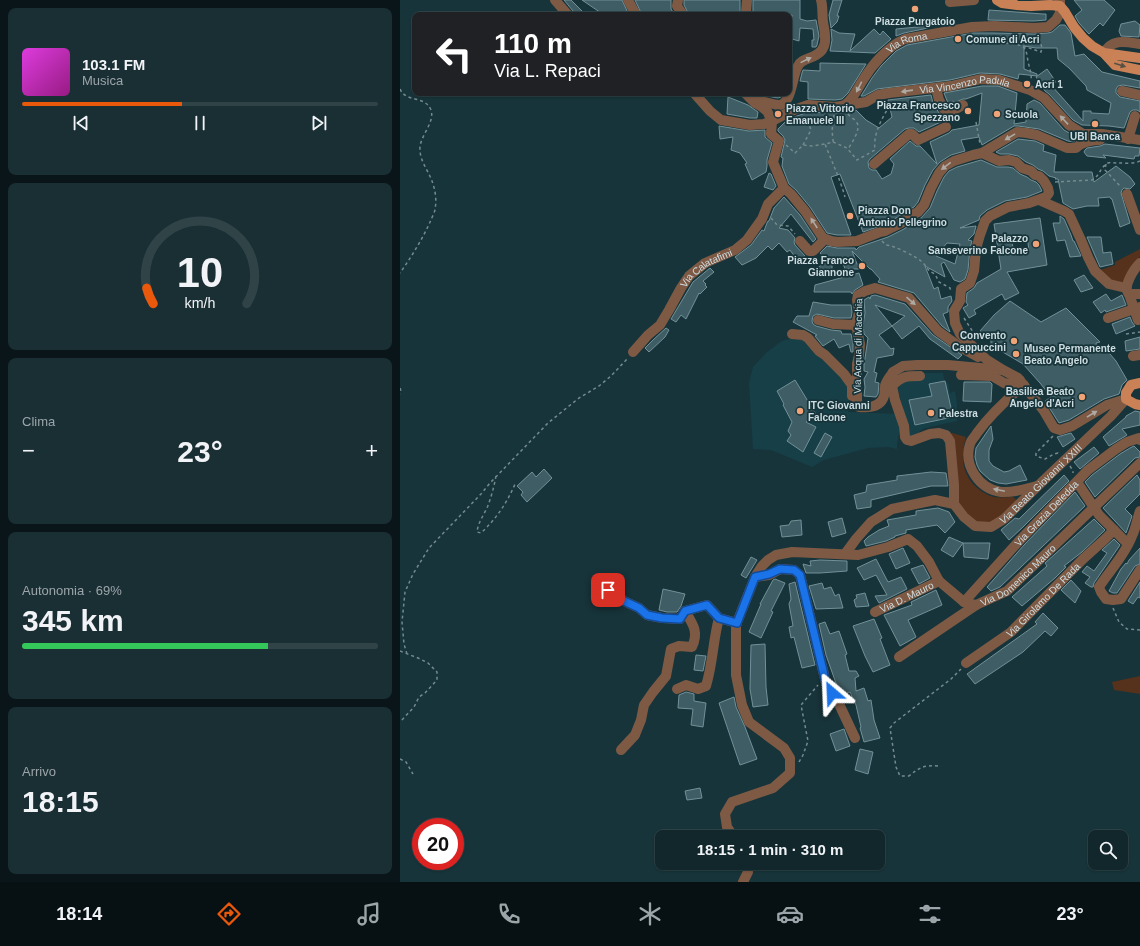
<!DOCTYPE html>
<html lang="it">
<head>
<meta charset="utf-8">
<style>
	body { margin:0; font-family:Helvetica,sans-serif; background:#1a2f34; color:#f1f3f6; height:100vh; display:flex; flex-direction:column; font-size:15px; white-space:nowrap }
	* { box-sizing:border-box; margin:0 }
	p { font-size:13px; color:#9ca5a9 }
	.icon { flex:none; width:22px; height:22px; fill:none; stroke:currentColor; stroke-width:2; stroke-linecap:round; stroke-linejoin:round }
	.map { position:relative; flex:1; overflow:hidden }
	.panel { display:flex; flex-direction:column; gap:8px; padding:8px; background:#091518; width:400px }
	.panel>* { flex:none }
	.banner { position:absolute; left:12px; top:12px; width:380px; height:84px; border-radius:8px; box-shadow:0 1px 3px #0004,0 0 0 1px #304448; background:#202124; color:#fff; overflow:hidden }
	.buttons { position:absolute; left:688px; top:830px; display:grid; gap:8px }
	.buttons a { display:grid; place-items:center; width:40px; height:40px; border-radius:8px; background:#11272c; box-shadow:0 1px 3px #0004,0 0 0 1px #304448; font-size:20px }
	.speed { position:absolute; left:12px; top:818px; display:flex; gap:8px; font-size:20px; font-weight:700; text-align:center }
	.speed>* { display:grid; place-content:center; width:52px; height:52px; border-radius:50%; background:#11272c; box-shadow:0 1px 3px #0004,0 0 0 1px #304448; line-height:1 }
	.speed .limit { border:6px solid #d22; background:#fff; color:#111 }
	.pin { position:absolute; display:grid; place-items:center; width:34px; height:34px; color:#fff; margin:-17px; border-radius:8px; box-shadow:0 2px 6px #0006 }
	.me { position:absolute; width:44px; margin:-22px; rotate:334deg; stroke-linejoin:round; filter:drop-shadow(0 0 3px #0008) }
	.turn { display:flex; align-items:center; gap:14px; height:84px; padding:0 16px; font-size:18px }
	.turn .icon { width:52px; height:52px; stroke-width:2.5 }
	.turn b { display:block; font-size:28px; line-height:34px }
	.big { font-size:30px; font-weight:700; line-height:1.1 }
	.panel .widget { flex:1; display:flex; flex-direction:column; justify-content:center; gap:6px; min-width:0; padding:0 14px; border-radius:8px; background:#1a2f34 }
	.panel .dial { align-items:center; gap:0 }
	.dial svg { height:104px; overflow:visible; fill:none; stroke:#304448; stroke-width:7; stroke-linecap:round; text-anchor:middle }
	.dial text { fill:#f1f3f6; stroke:none }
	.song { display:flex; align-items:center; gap:12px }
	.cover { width:48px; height:48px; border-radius:6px; background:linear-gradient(135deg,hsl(300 70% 55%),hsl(310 70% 35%)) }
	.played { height:4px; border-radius:2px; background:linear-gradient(90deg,#ea580c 45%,#304448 45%) }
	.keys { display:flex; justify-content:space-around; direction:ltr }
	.heat { display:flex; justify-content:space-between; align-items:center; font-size:22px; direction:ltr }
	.charge { height:6px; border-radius:3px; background:linear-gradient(90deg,#34c759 69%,#304448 0) }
	.trip { position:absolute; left:255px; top:830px; width:230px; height:40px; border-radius:8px; background:#11272c; box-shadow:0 1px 3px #0004,0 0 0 1px #304448; font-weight:700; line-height:40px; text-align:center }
	.tabs { display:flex; height:64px; justify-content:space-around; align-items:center; background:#071012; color:#9ca5a9 }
	.tabs .icon { width:28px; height:28px }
	.tabs .selected { color:#ea580c }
	.tabs b { font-size:18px; color:#f1f3f6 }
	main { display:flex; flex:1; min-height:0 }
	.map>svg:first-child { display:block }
</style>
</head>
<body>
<main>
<section class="panel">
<div class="widget">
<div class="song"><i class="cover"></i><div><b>103.1 FM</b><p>Musica</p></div></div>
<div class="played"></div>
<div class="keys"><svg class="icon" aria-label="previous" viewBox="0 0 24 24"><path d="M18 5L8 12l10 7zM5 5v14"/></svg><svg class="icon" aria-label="pause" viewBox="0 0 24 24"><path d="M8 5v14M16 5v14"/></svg><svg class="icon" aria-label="next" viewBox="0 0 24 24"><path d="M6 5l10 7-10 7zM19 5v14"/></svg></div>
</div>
<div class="widget dial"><svg viewBox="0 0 100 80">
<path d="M14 69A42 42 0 1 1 86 69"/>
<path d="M14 69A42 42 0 0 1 9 57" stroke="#ea580c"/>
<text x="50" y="56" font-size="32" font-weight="700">10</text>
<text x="50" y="72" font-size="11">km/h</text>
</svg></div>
<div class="widget"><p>Clima</p>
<div class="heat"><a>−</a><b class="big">23°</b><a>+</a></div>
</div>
<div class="widget"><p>Autonomia · 69%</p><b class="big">345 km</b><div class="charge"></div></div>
<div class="widget"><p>Arrivo</p><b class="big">18:15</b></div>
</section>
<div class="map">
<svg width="740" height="882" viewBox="0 0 740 882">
	<rect width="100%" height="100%" fill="#17343a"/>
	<!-- built -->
	<path fill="#173f47" d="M393,338L405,340L433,370L439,374L448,385L449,399L448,412L497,414L500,428L497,444V449L488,447L468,448L424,460L412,467L371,450L353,449L349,383L353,367L367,352L382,341Z
		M520,373H543L545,383L548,382L550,393L555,391L557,404V421L525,428L511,437L509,435L498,389L502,382Z"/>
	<!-- green -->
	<path fill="#56311b" d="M740,249V256L724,286L711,282L697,271L715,265V262Z
		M552,433L566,437C561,455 561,469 573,484C579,490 586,495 594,497C600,498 607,497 613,497L620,503L604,519L575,526L554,504L546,435Z
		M740,676V694L714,690L712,682Z"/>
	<!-- building -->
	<path fill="#3f5d64" stroke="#729098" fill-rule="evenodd" d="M164,0H171L186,15H174L173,11Z
		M182,0H222L229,15H204Z
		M235,0H271V9L275,15H242Z
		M284,0H340V15H289L284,5Z
		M353,0H400V19L407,21L416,20L419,36L417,45L416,47H412V40H414L413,29L400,28L399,41L392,39L391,27H392V15H353Z
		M433,0H442L437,16H439L437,22L431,28L429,15Z
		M674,0H704L715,10L703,26L700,23L689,34L679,23L675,16L682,10Z
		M589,10L643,14H646V20L634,21L588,20Z
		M735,21L740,25L739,37L721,36L719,31L721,24Z
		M660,25H665L671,33L675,56L684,54L702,72L740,81V88L723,85L718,86L716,89V93L720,97L740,101V112L737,110H733L730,112L724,128L709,126L682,125L673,120L649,94L645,91L636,77L647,69L656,82L651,85L683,121V111H691V113L709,114L711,103L687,90L686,86L669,68L658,59L657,48H636L624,46V69L637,74V76L619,74L618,79L600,74L580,73L550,80L477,89L464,96H461L472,78L481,66L496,51L507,45L573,33H594L634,34L648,33L652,32Z
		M528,26V28L504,33L496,36V29Z
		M431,29L439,33L455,34L450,51L474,29L480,35L483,31L491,39L475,53L430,51L432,40Z
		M420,63L466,64L448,93L442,99L435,100L408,99V82L400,81L402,73L403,70L420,71Z
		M582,86H598L617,93L614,124L626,122L627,104L634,100L640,103L664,130L678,138L674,142L668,141L639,129L618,126H614L582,145L579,137L561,140L565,151L551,155L540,162L533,170L525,185L518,202L514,207L506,211L498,217L483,225L463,232L440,174L431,177L451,235H437L427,233L410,207L396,190L389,184L382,166L383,158L381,157L385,140L383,136L378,131V129L387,120L394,117L409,112L435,113L456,110L466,120L479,128L492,117L488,100L531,95L533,103L539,113L547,118H553L549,121H543L519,132L514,128H509L505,129L470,159L468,162L469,168L472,170H476L482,179L491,174L494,164L490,159L510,141L516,146H520L537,164L530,142L549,133L552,130L579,125L582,93L566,99H563L554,103L553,101L548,103L544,93Z
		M354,93H383L381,97L378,98L361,95H357Z
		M328,97L348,105L358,112L357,118H350L327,114Z
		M319,126L349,131L365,130V137L372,143L367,160V166L366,172L352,180L345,164L347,163L340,153L331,150L333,137L320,139Z
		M618,139L635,141L644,145L643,151L656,155L654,172H692L694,182L716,166L730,177L735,184L730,189L724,188L722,190L721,193L730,223L720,227L712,199H711L710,197L698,198L699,206H687L673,209L663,203L658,179H655L656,178L649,176L643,171L638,169L633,165L626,162L618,156L609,154H600L596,152Z
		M705,144L740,148L739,156H735L734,159L703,155L706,158L687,156L684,152L685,150L687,148L700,146Z
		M581,160L597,167H608L613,168L620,174L627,177L631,180L636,182L639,185L642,191L627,197L605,201L587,210L580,216L579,220L560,228L576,226L574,234L568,240L572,241L570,248L568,270L565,279L560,282L554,280L544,262L541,264L545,277L525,266L534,289L538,287L541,299L551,296L552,301L548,307V312L543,314L550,332L542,326L514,293L478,282L480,279L472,270L471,269H470L452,251L459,269H445L443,263L432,264V269H416L427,261L420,253L427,246L437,248H455L456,250L459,247L488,237L504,229L513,222L521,218L530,208L537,191L544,177L549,171L557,167ZM547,243L560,244L555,264L536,256Z
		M369,173L371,174L376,186L373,190L364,187Z
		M384,197L400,215L416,239L413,242L391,214L379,228L388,230L395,238L394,242L395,245L405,256L397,260L390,250L387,252L379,243L372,250L368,246L356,258L342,265L335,257L351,245L362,230L364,231L367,223L368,221H369L374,208Z
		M660,216L664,219L671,235L673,241H674L681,256L670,257L665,240L657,241L653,223H660Z
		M640,218L647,265L607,272L619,293L605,300L602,294L574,310L576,314L569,318L563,308L568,305L566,302L567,293L574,288L577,283L601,269L594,224ZM627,235L629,251L614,253L611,237Z
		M687,237H701L703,253L711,252L713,264L700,267Z
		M310,268L314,272L303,281L306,284L305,285L307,287L300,294L299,293L286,319L281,315L276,322L271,319L293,282Z
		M459,273L463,285L455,290L452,294L451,292H414L415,285Z
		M684,275L693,288L681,292L674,280Z
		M706,294L711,301L722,295L726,305L706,312L705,310L701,313L693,302Z
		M475,295L505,304L533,335L562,355L558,359L530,339L519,326L502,339L492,326L479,335L491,349L494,348L493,355L477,358L474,372L477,373L475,382L479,383L478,394L476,397L464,396L465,387L464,379L468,372L464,371V365L468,338L464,334L463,325L465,313L464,300L469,297L470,299L471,296ZM475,305L505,316L492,326Z
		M610,301L641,322L666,308L700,342L696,343L697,347L703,346L716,361L727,380L722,385L719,394L704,399L669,420L659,423L645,401L651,397L640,383L623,364L591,345V340L580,331L594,315Z
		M413,302L431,305H451L452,312L451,318H434L417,314L413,316L412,321L413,324L416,326L431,330L441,331L442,334H451L453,344V352H451L449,344L439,348L434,339L423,346L415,336L417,335L393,322L397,316H409Z
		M730,317L732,322L735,326L716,334L712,324Z
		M266,328L269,330L265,337L249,352L245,348L253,340Z
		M740,337V349L726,351L725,341Z
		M395,380L417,416L406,422L416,427L403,452L387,441L391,435L388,431L392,422L383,405L384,404L377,391Z
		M545,381L553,417L515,425L509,400L532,396L529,384Z
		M564,382H590L592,384L591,402L563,401Z
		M735,411L740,412V425L722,429L727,435L709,446L703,437L726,417V416Z
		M591,426L593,439L589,450V461L593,466L604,472L609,471L620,465L627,480L606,484L598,483L590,480L580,471L577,465L575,457L576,448Z
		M425,433L432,437L421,457L414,453Z
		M671,433L675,439L663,447L657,437Z
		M734,446L740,452V457L735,458L695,497L685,482L692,475L720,454L730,448Z
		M694,447L699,453L680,469L674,462Z
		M144,469L152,478L127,502L121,495L123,492L117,486L132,472L136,477Z
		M531,472L546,473L548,486H531L471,500V507L457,509L454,495L466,492L467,485L497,480V476Z
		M664,475L669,481L623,527L609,540L601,530L615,518L619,519Z
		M737,475L740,480V494L725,509L732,516L726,533L703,508Z
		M675,492L685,506L600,587L591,591L587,587L624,545Z
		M538,508L549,512L555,522L545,533L537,525L506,530V533L495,536V537L486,541L466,546L464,541L468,537L479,530L489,526L487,520L516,515V511Z
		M442,518L446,533L432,537L428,522Z
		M694,519L705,530L682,552L664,566L666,567L655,578L622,606L612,597L647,566L645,563Z
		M401,520L402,535L382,537L380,526L389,525L391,521Z
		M549,537L563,543L553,557L541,550Z
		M714,539L720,545L694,583L693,587H691L685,583L690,577L682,572L687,566L694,571L707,553L702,550Z
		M563,543H590L588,559L564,557Z
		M503,548L510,563L496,569L489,554Z
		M740,548V564L735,566L717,593H713L709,591L721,569L726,563L727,564L729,560Z
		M351,557L357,560L346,578L341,575Z
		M476,559L488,582L501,577L507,589L479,603L475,596L487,595L476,575L464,580L457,568Z
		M420,560L447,561V571L420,573H406L403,564L411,566L410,561Z
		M523,565L530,578L519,584L511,569Z
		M375,579L385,583L371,611L373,612L361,638L349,632L361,604H360L373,580Z
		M671,580L681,591L675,603L661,590Z
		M395,582L415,665L402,668L394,637L391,638L389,627L393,626L389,604L391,599L389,584Z
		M740,582V598L738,597L733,604L728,601Z
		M422,583L424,589L431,587L435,596L439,594L443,608L416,609L409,586Z
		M263,589L285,594L281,606L277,612H267L259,610Z
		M536,590L542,605L508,620L516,637L500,646L484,615L512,605L511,602Z
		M465,593L469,606L456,607L454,600L457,598L456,595Z
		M643,613L658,628L651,636L645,631L623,652L575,684L567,674L637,624L635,622Z
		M474,619L482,638L480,639L490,665L473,672L465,656L453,626Z
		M425,622L430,634L439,631L447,654L445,655L449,671H456L459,676L455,678L456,691L464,688L468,701L471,700L474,720L480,738L464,742L460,728L461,727L456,705L450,692L441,696L438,689L426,655L419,624Z
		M365,644L366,687L368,705L353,707L350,689L351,645Z
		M296,655L306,656L303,671L294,670Z
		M286,692L294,694V701L306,703L303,727L291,725L293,709L278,708L279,695Z
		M334,697L336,707L345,727L357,759L340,765L319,703Z
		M444,729L450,746L436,751L430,734Z
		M460,749L473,752L468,774L455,770Z
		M300,788L302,798L287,800L285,791Z"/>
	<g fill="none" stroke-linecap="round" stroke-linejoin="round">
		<!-- path -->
		<path stroke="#748a8f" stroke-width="1.5" stroke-dasharray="3 3" stroke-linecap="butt" d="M586,35L588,41C597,44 620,41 625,49C627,52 627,57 628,61C629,68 632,73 631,81
			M623,46L641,52L642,48L639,37
			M0,89C6,103 25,95 31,110C35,122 21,135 20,147C19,160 28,170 32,181C35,189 37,200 35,209C35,212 32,217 31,220C23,238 12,256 0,273
			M448,114C450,117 455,119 457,123C461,129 452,143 448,149
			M434,115L432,131L433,139V142L425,144C432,162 440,179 445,197
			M576,122L580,144
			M433,142L447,148L457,160L475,150C473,136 480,122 487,110L484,102
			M386,145L395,153L403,145L412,146L425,144
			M403,145L411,130L408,121
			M706,164L705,170L721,187
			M655,182L692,180C700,176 700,167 708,163C711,162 714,163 717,163C724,163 734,164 740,161
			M371,218L377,225L388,226L395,234
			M482,241L486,245C493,245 515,256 521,261C527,266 527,271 535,274L539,282L550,288L551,292
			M564,318L575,335
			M726,334L740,332
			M0,388L1,391L0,394
			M653,436L636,453V456L645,459L654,454L658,453L659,455
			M670,466L673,471V473
			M96,476C94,487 91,498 87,508C83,516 78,523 77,532L81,533C96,519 107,503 115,484
			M713,608L719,622L727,629L740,630
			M0,651L18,658L28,663L37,672V680L25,693L19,697L14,707L0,722
			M7,654L4,644L2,622L5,592L13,574L29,548L81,494L90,483L148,423L179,398L199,386L211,376L228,358
			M0,759L6,762L13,774
			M399,762L403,755L408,741L401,705L418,685
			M538,766C524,765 520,767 509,776H500L496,767L490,728L494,723L551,679L561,669"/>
		<!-- minor -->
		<g stroke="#7e5a45" stroke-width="10">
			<path d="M155,0L168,15"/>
			<path d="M228,0L236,15"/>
			<path d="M278,0L277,6L283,15"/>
			<path d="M550,2L574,0"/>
			<path d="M347,15L346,12L347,0"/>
			<path d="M704,53C712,38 726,42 740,44"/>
			<path d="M536,88L539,100L544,109L550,112L563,105"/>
			<path d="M722,91L740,95"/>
			<path id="s1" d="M294,93L310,111L321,120L350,125L364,124L372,121L391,111L408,105L435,107L466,102L478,95L489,93L551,86L581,79L599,80L630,90L644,98L669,125L683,134H702L740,140"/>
			<path d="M345,93L355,103L362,107L367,111L372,121L371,134L379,141L373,162L384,188L391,194L405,211L423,238L431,241L437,242L457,241L480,232L485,231L501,223L510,216L518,212L524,205L531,188L539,173L545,166L554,161L573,155L582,153L599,161L609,160L616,162L622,168L631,171L635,175L639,176L644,181L648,188L649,193L646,197L629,203L608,207L590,216L585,221L580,235L576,249L574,271L570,283L561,289L560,301L554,311L555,323L560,334L587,360L603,370L618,378L644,411L654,428L660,430L672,426L707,405L726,399"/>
			<path d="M355,103L360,101C366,102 372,104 378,105C392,106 392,75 398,66C401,59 410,59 416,55C429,48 425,34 423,22C422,14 423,7 421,0"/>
			<path id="s2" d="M445,105C454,98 457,89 463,80C472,65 488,46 505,39L572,27L594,26L634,28L648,27L656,20L660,13V0"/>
			<path d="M728,139L735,116"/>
			<path d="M582,153L617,132L627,133L637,135L667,148H676C683,141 691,140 700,140"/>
			<path d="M474,164L509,134H512L518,140L546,127"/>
			<path d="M727,194L740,230"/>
			<path d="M639,200L664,211L669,214L681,240L688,257L695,271L709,284L726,288"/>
			<path d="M400,241L409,251H413L425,239"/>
			<path d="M740,263C734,269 722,287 729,294H740"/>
			<path d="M729,294L738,320"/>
			<path d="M708,318L740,307"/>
			<path d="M418,320L433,324L456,325"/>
			<path d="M392,334L403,335L408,338L419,351L425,355L444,374L452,385V396"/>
			<path id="s3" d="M233,352L248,335L260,325L269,310L281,288L289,276L305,263L335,250L347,240L362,219L368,204L384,188"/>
			<path d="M733,356L740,355"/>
			<path d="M493,372C490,377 486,381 485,386C484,390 485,393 484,396C481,407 469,408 459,407L457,401V364L459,355L460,344L456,325L459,312L457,300L458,295L465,291L475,288L509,298L538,331L560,347L578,357"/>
			<path d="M561,375L592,376L604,383L610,384L620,380"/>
			<path d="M624,385C606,400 590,415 577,433C575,437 571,440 570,444C563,465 579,489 601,492C613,493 626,489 637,486"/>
			<path d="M492,386C502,376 506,376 520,376"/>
			<path d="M677,482L699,515L728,544"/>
			<path d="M554,504V485L550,441L546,435L539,433L530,434L511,441L507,440L505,437L504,426L495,400L492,386L493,372L503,366L517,365H548L602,370"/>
			<path d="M740,511C737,519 736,528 732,536C725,555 710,570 699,587L701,592L706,599L713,600L721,599L740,570"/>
			<path id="s4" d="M445,554L456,539L471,522L492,509L535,500L554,504L564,517L575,526L591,527L604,519L644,480L711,416L726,399"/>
			<path d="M355,577L369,575L380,569L394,570L400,575L426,683L439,704L455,738"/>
			<path d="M208,590L214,593L224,601L239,608L247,615L262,618L280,619L285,611L307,605L319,618L337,623"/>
			<path id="s5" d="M564,602L619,541L688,470L716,449L727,442L739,438L740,440"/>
			<path id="s6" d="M475,612L539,581"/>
			<path d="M499,657L576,605"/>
			<path id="s7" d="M566,663L611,632L683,559L704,540L714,530"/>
			<path d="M277,689L286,685L298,689L306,686C313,663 313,640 319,618"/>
			<path d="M221,750L235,735L241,720L244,705L253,692L266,676L271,649L279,646L292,647C299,632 293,624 285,611"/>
			<path id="s8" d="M334,837L327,827L325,814L332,802L373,788L390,773V758L384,748L349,722L342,705L336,675V625L355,577L362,566L368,560L376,555L392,552L458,555L488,547L508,539L517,546L529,562L539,581L564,602L576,605L607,591L740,463"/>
			<path d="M343,882L348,872L347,863"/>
		</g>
		<!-- major -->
		<path stroke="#cb8156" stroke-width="10" d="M597,0L602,3L617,5L631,6L650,5L660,6L665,12L674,27L683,38L692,46L704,53L715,65L740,70
			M704,53L740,58
			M740,383L731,385L726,393V399L735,404L740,405"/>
	</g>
	<!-- one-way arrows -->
	<defs><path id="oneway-solid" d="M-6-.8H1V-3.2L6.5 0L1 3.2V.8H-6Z"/></defs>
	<g fill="#ada9a3">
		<use href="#oneway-solid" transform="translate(406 60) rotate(-26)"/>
		<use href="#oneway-solid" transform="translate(459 87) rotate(117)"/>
		<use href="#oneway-solid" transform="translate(507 91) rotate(172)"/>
		<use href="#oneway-solid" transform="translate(664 120) rotate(-133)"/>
		<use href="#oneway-solid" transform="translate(610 137) rotate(149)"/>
		<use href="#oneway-solid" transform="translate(546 166) rotate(142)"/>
		<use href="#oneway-solid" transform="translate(414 223) rotate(-123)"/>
		<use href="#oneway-solid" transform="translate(511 301) rotate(41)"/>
		<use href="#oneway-solid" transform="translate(692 414) rotate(-31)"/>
		<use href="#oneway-solid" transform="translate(599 490) rotate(-168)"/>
	</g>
	<use fill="#564f44" href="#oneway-solid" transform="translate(720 65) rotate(17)"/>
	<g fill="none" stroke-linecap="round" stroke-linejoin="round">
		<!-- route casing -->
		<g stroke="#114b97" stroke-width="10">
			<path id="route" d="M208,590L214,593L224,601L239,608L247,615L262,618L280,619L285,611L307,605L319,618L337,623L355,577L369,574L380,569L394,570L400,575L426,683L432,693"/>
		</g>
		<!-- route -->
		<use href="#route" stroke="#1a73e8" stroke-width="7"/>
	</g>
	<!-- markers -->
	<g fill="#efa377" stroke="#17343a" stroke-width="1.5">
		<circle cx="515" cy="9" r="4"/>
		<circle cx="558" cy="39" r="4"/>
		<circle cx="627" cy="84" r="4"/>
		<circle cx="568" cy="111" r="4"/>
		<circle cx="378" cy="114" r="4"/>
		<circle cx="597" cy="114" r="4"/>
		<circle cx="695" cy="124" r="4"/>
		<circle cx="450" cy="216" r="4"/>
		<circle cx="636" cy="244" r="4"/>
		<circle cx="462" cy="266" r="4"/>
		<circle cx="614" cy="341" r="4"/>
		<circle cx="616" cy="354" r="4"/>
		<circle cx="682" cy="397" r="4"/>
		<circle cx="400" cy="411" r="4"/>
		<circle cx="531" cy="413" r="4"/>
	</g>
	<g text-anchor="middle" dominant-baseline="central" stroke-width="3.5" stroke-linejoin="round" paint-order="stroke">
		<!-- poi labels -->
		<g font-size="10" font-weight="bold" fill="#cddde1" stroke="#17343a" text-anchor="start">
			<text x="515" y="21" text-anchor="middle">Piazza Purgatoio</text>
			<text x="566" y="39">Comune di Acri</text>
			<text x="635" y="84">Acri 1</text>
			<text x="560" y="105" text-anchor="end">Piazza Francesco<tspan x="560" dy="12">Spezzano</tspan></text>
			<text x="386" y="108">Piazza Vittorio<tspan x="386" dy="12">Emanuele III</tspan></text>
			<text x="605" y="114">Scuola</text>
			<text x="695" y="136" text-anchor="middle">UBI Banca</text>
			<text x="458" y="210">Piazza Don<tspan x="458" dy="12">Antonio Pellegrino</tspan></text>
			<text x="628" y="238" text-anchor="end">Palazzo<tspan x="628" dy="12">Sanseverino Falcone</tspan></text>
			<text x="454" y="260" text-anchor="end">Piazza Franco<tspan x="454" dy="12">Giannone</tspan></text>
			<text x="606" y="335" text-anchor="end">Convento<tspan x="606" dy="12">Cappuccini</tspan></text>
			<text x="624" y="348">Museo Permanente<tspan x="624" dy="12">Beato Angelo</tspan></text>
			<text x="674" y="391" text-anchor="end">Basilica Beato<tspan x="674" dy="12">Angelo d'Acri</tspan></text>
			<text x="408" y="405">ITC Giovanni<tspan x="408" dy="12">Falcone</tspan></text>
			<text x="539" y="413">Palestra</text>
		</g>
		<!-- street labels -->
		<g font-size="10" fill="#cddde1" stroke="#17343a">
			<text stroke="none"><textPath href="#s2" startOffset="91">Via Roma</textPath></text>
			<text stroke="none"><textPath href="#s1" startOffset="290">Via Vincenzo Padula</textPath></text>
			<text stroke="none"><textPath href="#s3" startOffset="114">Via Calatafimi</textPath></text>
			<text transform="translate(458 346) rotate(-89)">Via Acqua di Macchia</text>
			<text stroke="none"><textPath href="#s4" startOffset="242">Via Beato Giovanni XXIII</textPath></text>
			<text stroke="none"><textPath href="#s5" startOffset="121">Via Grazia Deledda</textPath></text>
			<text stroke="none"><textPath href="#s8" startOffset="642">Via Domenico Mauro</textPath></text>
			<text stroke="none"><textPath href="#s6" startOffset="35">Via D. Mauro</textPath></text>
			<text stroke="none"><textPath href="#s7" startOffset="100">Via Girolamo De Rada</textPath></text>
		</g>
	</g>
</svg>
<div class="buttons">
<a><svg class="icon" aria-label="search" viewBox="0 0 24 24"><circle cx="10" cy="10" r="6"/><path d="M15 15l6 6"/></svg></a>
</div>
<div class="speed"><div class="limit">20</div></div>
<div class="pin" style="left:208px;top:590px;background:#d93025"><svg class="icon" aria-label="arrive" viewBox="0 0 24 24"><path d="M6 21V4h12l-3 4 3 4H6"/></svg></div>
<svg class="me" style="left:432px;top:693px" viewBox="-20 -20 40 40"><path d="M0-17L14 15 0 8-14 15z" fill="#1a73e8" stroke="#fff" stroke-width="4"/></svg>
<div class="trip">18:15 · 1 min · 310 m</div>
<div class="banner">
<div class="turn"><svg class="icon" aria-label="left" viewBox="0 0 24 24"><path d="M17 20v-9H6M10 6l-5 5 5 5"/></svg><div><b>110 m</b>Via L. Repaci</div></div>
</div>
</div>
</main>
<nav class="tabs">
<b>18:14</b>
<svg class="icon selected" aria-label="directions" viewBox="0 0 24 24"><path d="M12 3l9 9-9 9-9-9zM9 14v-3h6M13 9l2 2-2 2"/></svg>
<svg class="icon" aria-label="music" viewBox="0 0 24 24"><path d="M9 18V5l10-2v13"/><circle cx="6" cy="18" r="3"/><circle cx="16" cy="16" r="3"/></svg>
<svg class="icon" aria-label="phone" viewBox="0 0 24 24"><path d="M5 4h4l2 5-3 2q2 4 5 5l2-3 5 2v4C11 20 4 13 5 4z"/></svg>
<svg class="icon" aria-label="climate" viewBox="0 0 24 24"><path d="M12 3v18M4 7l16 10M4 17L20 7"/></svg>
<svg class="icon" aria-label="car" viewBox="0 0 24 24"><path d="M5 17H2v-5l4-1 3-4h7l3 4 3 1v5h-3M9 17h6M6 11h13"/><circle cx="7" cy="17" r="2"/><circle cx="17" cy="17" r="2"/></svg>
<svg class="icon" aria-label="filters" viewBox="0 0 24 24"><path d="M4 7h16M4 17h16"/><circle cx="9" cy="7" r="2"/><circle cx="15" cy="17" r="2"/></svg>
<b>23°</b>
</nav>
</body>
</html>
